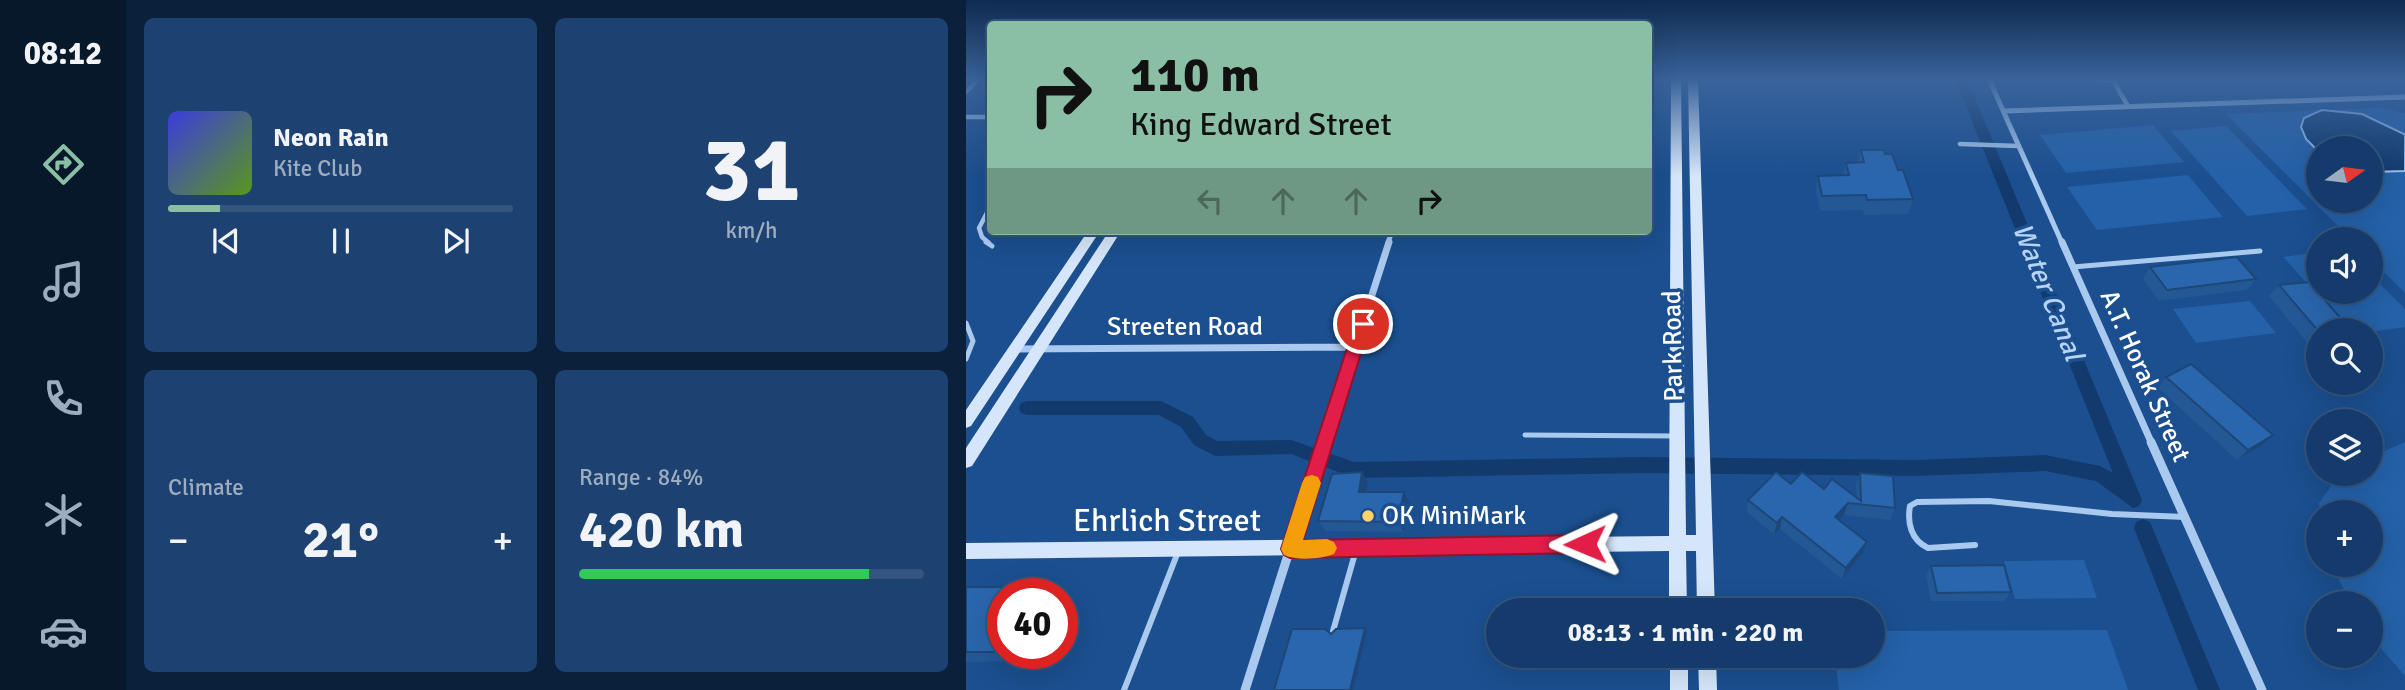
<!DOCTYPE html>
<html lang="en">
<head>
<meta charset="utf-8">
<style>
	body { margin:0; font-family:Signika,sans-serif; background:#1d4271; color:#f1f3f6; height:100vh; display:flex; flex-direction:column; font-size:26px; white-space:nowrap }
	* { box-sizing:border-box; margin:0 }
	p { font-size:23px; color:#9dadc1 }
	.icon { flex:none; width:38px; height:38px; fill:none; stroke:currentColor; stroke-width:2; stroke-linecap:round; stroke-linejoin:round }
	.map { position:relative; flex:1; overflow:hidden }
	.panel { display:flex; flex-direction:column; gap:18px; padding:18px; background:#0b203b; width:840px }
	.panel>* { flex:none }
	.banner { position:absolute; left:21px; top:21px; width:665px; height:214px; border-radius:7px; box-shadow:0 7px 28px #0002,0 0 0 2px #33557e; background:#8abfa5; color:#111; overflow:hidden }
	.needle { width:46px; rotate:76deg }
	.buttons { position:absolute; left:1340px; top:136px; display:grid; gap:14px }
	.buttons a { display:grid; place-items:center; width:77px; height:77px; border-radius:50%; background:#143b6b; box-shadow:0 7px 28px #0002,0 0 0 2px #33557e; font-size:35px }
	.speed { position:absolute; left:21px; top:578px; display:flex; gap:14px; font-size:35px; font-weight:700; text-align:center }
	.speed>* { display:grid; place-content:center; width:91px; height:91px; border-radius:50%; background:#143b6b; box-shadow:0 7px 28px #0002,0 0 0 2px #33557e; line-height:1 }
	.speed .limit { border:10px solid #d22; background:#fff; color:#111 }
	.pin { position:absolute; display:grid; place-items:center; width:60px; height:60px; color:#fff; margin:-30px; border:4px solid #fff; border-radius:50%; box-shadow:0 2px 7px #0007 }
	.me { position:absolute; width:77px; margin:-38px; rotate:269deg; stroke-linejoin:round; filter:drop-shadow(0 0 5px #0008) }
	.turn { display:flex; align-items:center; gap:24px; height:147px; padding:0 28px; font-size:32px }
	.turn .icon { width:91px; height:91px; stroke-width:2.5 }
	.turn b { display:block; font-size:49px; line-height:60px }
	.lanes { display:flex; align-items:center; height:66px; padding:0 28px; background:#0003; justify-content:center; gap:35px; direction:ltr }
	.lanes .off { opacity:.35 }
	.big { font-size:52px; font-weight:700; line-height:1.1 }
	.panel .card { flex:1; display:flex; flex-direction:column; justify-content:center; gap:10px; min-width:0; padding:0 24px; border-radius:10px; background:#1d4271 }
	.panel .dial { align-items:center; gap:0 }
	.dial b { font-size:91px; line-height:1 }
	.song { display:flex; align-items:center; gap:21px }
	.cover { width:84px; height:84px; border-radius:10px; background:linear-gradient(135deg,hsl(240 70% 55%),hsl(90 70% 35%)) }
	.played { height:7px; border-radius:4px; background:linear-gradient(90deg,#8abfa5 15%,#33557e 15%) }
	.keys { display:flex; justify-content:space-around; direction:ltr }
	.heat { display:flex; justify-content:space-between; align-items:center; font-size:38px; direction:ltr }
	.charge { height:10px; border-radius:5px; background:linear-gradient(90deg,#34c759 84%,#33557e 0) }
	.panel .tiles { flex:1; display:grid; gap:18px; grid-template-columns:repeat(2,1fr) }
	.trip { position:absolute; left:520px; top:598px; width:399px; height:70px; border-radius:35px; background:#143b6b; box-shadow:0 7px 28px #0002,0 0 0 2px #33557e; font-weight:700; line-height:70px; text-align:center }
	main { display:flex; flex:1; min-height:0 }
	.menu { display:flex; flex-direction:column; width:126px; justify-content:space-around; align-items:center; background:#08182b; color:#9dadc1 }
	.menu .icon { width:49px; height:49px }
	.menu .active { color:#8abfa5 }
	.menu b { font-size:32px; color:#f1f3f6 }
	.map>svg:first-child { display:block }
</style>
</head>
<body>
<main>
<nav class="menu">
<b>08:12</b>
<svg class="icon active" aria-label="directions" viewBox="0 0 24 24"><path d="M12 3l9 9-9 9-9-9zM9 14v-3h6M13 9l2 2-2 2"/></svg>
<svg class="icon" aria-label="music" viewBox="0 0 24 24"><path d="M9 18V5l10-2v13"/><circle cx="6" cy="18" r="3"/><circle cx="16" cy="16" r="3"/></svg>
<svg class="icon" aria-label="phone" viewBox="0 0 24 24"><path d="M5 4h4l2 5-3 2q2 4 5 5l2-3 5 2v4C11 20 4 13 5 4z"/></svg>
<svg class="icon" aria-label="climate" viewBox="0 0 24 24"><path d="M12 3v18M4 7l16 10M4 17L20 7"/></svg>
<svg class="icon" aria-label="car" viewBox="0 0 24 24"><path d="M5 17H2v-5l4-1 3-4h7l3 4 3 1v5h-3M9 17h6M6 11h13"/><circle cx="7" cy="17" r="2"/><circle cx="17" cy="17" r="2"/></svg>
</nav>
<section class="panel">
<div class="tiles">
<div class="card">
<div class="song"><i class="cover"></i><div><b>Neon Rain</b><p>Kite Club</p></div></div>
<div class="played"></div>
<div class="keys"><svg class="icon" aria-label="previous" viewBox="0 0 24 24"><path d="M18 5L8 12l10 7zM5 5v14"/></svg><svg class="icon" aria-label="pause" viewBox="0 0 24 24"><path d="M8 5v14M16 5v14"/></svg><svg class="icon" aria-label="next" viewBox="0 0 24 24"><path d="M6 5l10 7-10 7zM19 5v14"/></svg></div>
</div>
<div class="card dial"><b>31</b><p>km/h</p></div>
<div class="card"><p>Climate</p>
<div class="heat"><a>−</a><b class="big">21°</b><a>+</a></div>
</div>
<div class="card"><p>Range · 84%</p><b class="big">420 km</b><div class="charge"></div></div>
</div>
</section>
<div class="map">
<svg width="1439" height="690" viewBox="0 0 1439 690">
	<rect width="100%" height="100%" fill="#1b4f8f"/>
	<!-- green -->
	<path fill="#2461a8" fill-rule="evenodd" d="M1412,108L1439,113V293L1405,259V240H1386L1260,114ZM1353,149H1405V201H1353Z
		M1187,125L1218,162L1100,173L1074,135Z
		M1260,126L1341,209L1281,216L1205,131Z
		M1222,175L1257,217L1131,230L1101,187Z
		M1353,252V292H1405V275L1439,309V327L1405,332L1384,331L1317,257Z
		M1284,301L1310,333L1230,343L1207,309Z
		M1439,442V676L1405,637V604H1386L1366,567L1365,565H1405V513H1355L1353,503L1374,474H1405V457Z
		M1118,560L1131,598L1049,599L1038,561Z
		M1141,630L1162,690H873L869,656H906L907,631Z"/>
	<!-- water -->
	<path fill="#123a6d" stroke="#9cc4f0" stroke-width="2" d="M1356,110L1396,114L1436,133L1439,135V171L1405,172V149L1352,151L1340,139L1335,127L1338,118Z"/>
	<g fill="none" stroke-linecap="round" stroke-linejoin="round">
		<!-- canal -->
		<path fill="#123a6d" fill-rule="evenodd" d="M989,79H1001L1176,500L1173,506L1167,508L1130,481L1079,471L950,476L680,473L388,478L325,454L249,456L228,445L215,427L193,415H61L55,413L53,408L55,403L61,401H195L227,417L240,435L251,441L325,440L388,462L680,457L950,460L1079,455L1134,466L1147,473Z
			M1177,519L1184,522L1254,690H1232L1168,528L1170,522Z"/>
		<!-- lane-far2 -->
		<path stroke="#a9c9ee" stroke-width="4.5" d="M1122,79L1147,81
			M1146,79L1162,106
			M0,92L13,79
			M0,117H24
			M994,144L1053,146
			M23,243L16,237L13,228L24,207"/>
		<!-- lane-far1 -->
		<path stroke="#a9c9ee" stroke-width="5" d="M20,242L26,246
			M1107,267L1294,251
			M0,323L7,341L0,359
			M559,435L710,436"/>
		<!-- lane -->
		<path stroke="#a9c9ee" stroke-width="6" d="M1009,545L962,548C945,540 941,523 944,506L951,502L1023,501L1146,514L1219,517
			M367,631L390,550
			M158,690L212,552"/>
		<!-- street-far2 -->
		<path stroke="#a9c9ee" stroke-width="5" d="M1023,79L1096,243
			M1038,111L1439,97
			M422,243L426,231"/>
		<!-- street-far1 -->
		<path stroke="#a9c9ee" stroke-width="7" d="M1096,242L1186,444
			M49,349L389,347
			M358,444L423,242"/>
		<!-- street -->
		<path stroke="#a9c9ee" stroke-width="9" d="M1185,442L1296,690
			M279,690L358,442"/>
		<!-- secondary -->
		<path fill="#d6e6fa" fill-rule="evenodd" d="M705,79H715L720,535H730L722,79H732L749,611H731L730,551H720L721,611H703V551L0,559V543L703,536Z
			M122,231H134L5,426L0,428V410Z
			M143,231H155L6,466L0,468V448Z
			M704,656H722V690H704Z
			M732,656H750L751,690H733Z"/>
	</g>
	<!-- wall -->
	<path fill="#245895" d="M895,150L919,154L932,170L947,199L942,214L898,215L897,210L854,211L850,191L852,176L877,175L880,163L892,162Z
		M1184,267L1290,279L1281,290L1193,301L1177,279Z
		M1313,285L1353,331V349L1347,350L1303,296Z
		M1200,377L1296,445L1271,460L1192,388Z
		M894,473L929,508L924,520L878,515L873,520L901,542L897,553L876,579L814,529L808,534L781,512L782,500L825,484L891,498L890,485Z
		M402,482L400,492L443,502L438,532L360,531L352,521Z
		M965,566L1045,592L1038,601H965L960,575Z
		M0,587L37,593V653H73L69,661L0,662Z"/>
	<!-- shaded-wall -->
	<path fill="#1d4779" d="M1307,435L1296,445L1271,460L1282,450Z
		M396,472L402,482L399,502L393,492Z
		M438,492L443,502L438,532L432,522Z
		M882,503L878,515L865,529L869,517Z
		M816,517L814,529L808,534L811,523Z
		M901,542L897,553L876,579L880,568Z
		M81,587L92,593H78Z
		M399,628L401,631L387,690H384Z
		M51,653H73L69,661Z"/>
	<!-- building -->
	<path fill="#2a66ad" stroke="#1d4779" stroke-width="2" d="M895,150H918L919,154H926L932,170H937L947,199L901,200L900,195L856,196L852,176L883,175L880,163L898,162Z
		M1271,257L1290,279L1201,290L1184,267Z
		M1343,282L1386,331H1353V332L1313,285Z
		M1225,364L1307,435L1282,450L1200,377Z
		M396,472L393,492H438L432,522L352,521L366,474Z
		M810,472L825,484L836,472L858,489L866,479L895,501L894,473L927,476L929,508L882,503L869,517L901,542L880,568L816,517L811,523L782,500Z
		M1038,565L1045,592L971,593L965,566Z
		M0,587H81L78,593H37V652H0Z
		M399,628L384,690H308L326,629H359L365,634L370,629Z"/>
	<!-- sky -->
	<linearGradient id="sky" x2="0" y2="1"><stop stop-color="#0f2b4f"/><stop offset="0.45" stop-color="#39639b"/><stop offset="1" stop-color="#39639b" stop-opacity="0"/></linearGradient>
	<rect width="1439" height="176" fill="url(#sky)"/>
	<!-- route -->
	<path fill="#e11d48" stroke="#92132f" stroke-width="2" d="M397,318L404,324L337,540L619,535L626,538L629,544L626,551L619,553L324,558L318,555L315,549L389,324Z"/>
	<!-- slow -->
	<path fill="#f59e0b" d="M346,475L352,477L355,483L337,540L361,539L368,542L371,548L368,554C355,559 331,561 318,555L315,549L336,483L339,477Z"/>
	<!-- markers -->
	<circle fill="#ffd166" stroke="#1b4f8f" stroke-width="2.5" cx="402" cy="516" r="7"/>
	<g text-anchor="middle" dominant-baseline="central" stroke-width="7" stroke-linejoin="round" paint-order="stroke">
		<!-- street labels -->
		<g font-size="26" fill="#fff" stroke="#1b4f8f">
			<text x="219" y="327">Streeten Road</text>
			<text transform="translate(707 346) rotate(-91)">Park Road</text>
			<text transform="translate(1179 376) rotate(66)">A.T. Horak Street</text>
		</g>
		<!-- poi labels -->
		<g font-size="26" fill="#fff" stroke="#1b4f8f" text-anchor="start">
			<text x="416" y="516">OK MiniMark</text>
		</g>
		<!-- water labels -->
		<g font-size="28" font-style="italic" fill="#b5d3f5" stroke="#1b4f8f">
			<text transform="translate(1082 292) rotate(68)">Water Canal</text>
		</g>
		<!-- near-street labels -->
		<g font-size="32" fill="#fff" stroke="#1b4f8f">
			<text x="201" y="520">Ehrlich Street</text>
		</g>
	</g>
</svg>
<div class="buttons">
<a><svg class="needle" viewBox="-14 -14 28 28"><path d="M0-13l5 13h-10z" fill="#e53935"/><path d="M0 13l5-13h-10z" fill="#9dadc1"/></svg></a>
<a><svg class="icon" aria-label="sound" viewBox="0 0 24 24"><path d="M4 9h4l5-4v14l-5-4H4zM17 9q2 3 0 6"/></svg></a>
<a><svg class="icon" aria-label="search" viewBox="0 0 24 24"><circle cx="10" cy="10" r="6"/><path d="M15 15l6 6"/></svg></a>
<a><svg class="icon" aria-label="layers" viewBox="0 0 24 24"><path d="M12 4l9 5-9 5-9-5zM3 14l9 5 9-5"/></svg></a>
<a>+</a>
<a>−</a>
</div>
<div class="speed"><div class="limit">40</div></div>
<div class="pin" style="left:397px;top:324px;background:#d93025"><svg class="icon" aria-label="arrive" viewBox="0 0 24 24"><path d="M6 21V4h12l-3 4 3 4H6"/></svg></div>
<svg class="me" style="left:619px;top:544px" viewBox="-20 -20 40 40"><path d="M0-17L14 15 0 8-14 15z" fill="#e11d48" stroke="#fff" stroke-width="4"/></svg>
<div class="trip">08:13 · 1 min · 220 m</div>
<div class="banner">
<div class="turn"><svg class="icon" aria-label="right" viewBox="0 0 24 24"><path d="M7 20v-9h11M14 6l5 5-5 5"/></svg><div><b>110 m</b>King Edward Street</div></div>
<div class="lanes"><svg class="icon off" aria-label="left" viewBox="0 0 24 24"><path d="M17 20v-9H6M10 6l-5 5 5 5"/></svg><svg class="icon off" aria-label="ahead" viewBox="0 0 24 24"><path d="M12 20V5M6 11l6-6 6 6"/></svg><svg class="icon off" aria-label="ahead" viewBox="0 0 24 24"><path d="M12 20V5M6 11l6-6 6 6"/></svg><svg class="icon" aria-label="right" viewBox="0 0 24 24"><path d="M7 20v-9h11M14 6l5 5-5 5"/></svg></div>
</div>
</div>
</main>
</body>
</html>
